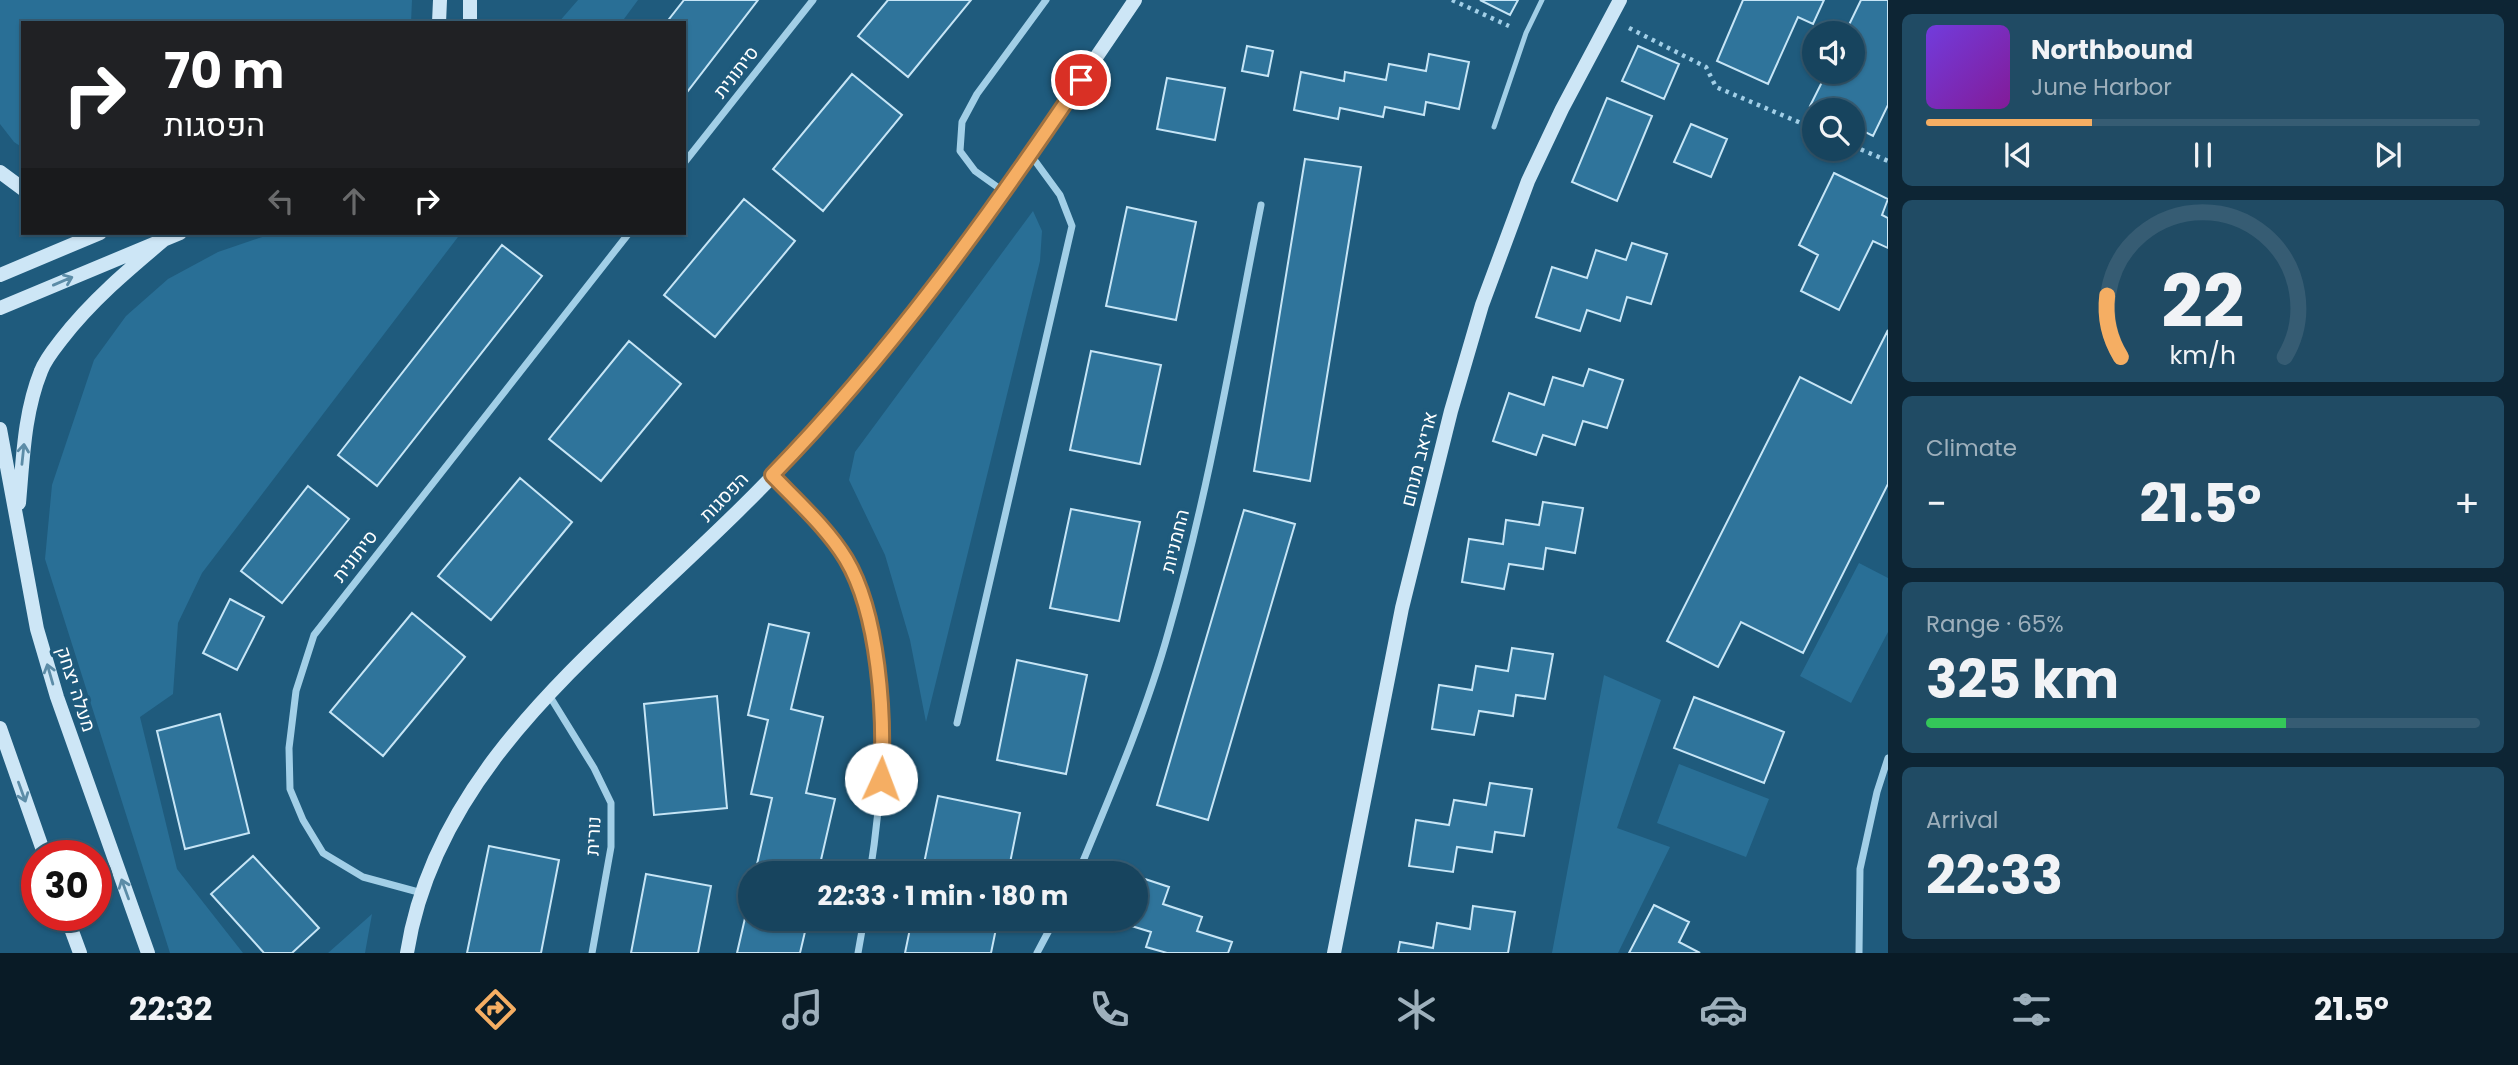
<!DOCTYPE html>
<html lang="en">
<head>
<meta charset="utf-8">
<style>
	body { margin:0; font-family:Poppins,Heebo,sans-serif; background:#204b64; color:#f1f3f6; height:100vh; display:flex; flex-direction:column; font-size:26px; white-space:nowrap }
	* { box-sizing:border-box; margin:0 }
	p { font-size:23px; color:#9eb0bc }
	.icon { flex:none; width:38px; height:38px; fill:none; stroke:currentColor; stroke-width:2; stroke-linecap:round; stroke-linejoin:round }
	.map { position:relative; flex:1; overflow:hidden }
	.panel { display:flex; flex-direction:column; gap:14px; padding:14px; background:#0d2534; width:630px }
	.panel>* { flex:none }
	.guide { position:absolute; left:21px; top:21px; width:665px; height:214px; border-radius:0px; box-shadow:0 2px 5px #0004,0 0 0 2px #365c73; background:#202124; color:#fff; overflow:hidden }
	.buttons { position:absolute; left:1802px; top:21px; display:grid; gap:14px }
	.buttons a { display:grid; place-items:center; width:63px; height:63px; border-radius:50%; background:#17445e; box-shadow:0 2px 5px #0004,0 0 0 2px #365c73; font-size:35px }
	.speed { position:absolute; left:21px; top:840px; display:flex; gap:14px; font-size:35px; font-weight:700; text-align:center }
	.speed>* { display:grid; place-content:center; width:91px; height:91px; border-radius:50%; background:#17445e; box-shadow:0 2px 5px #0004,0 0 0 2px #365c73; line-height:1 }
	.speed .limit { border:10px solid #d22; background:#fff; color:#111 }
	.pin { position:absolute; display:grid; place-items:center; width:60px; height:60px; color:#fff; margin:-30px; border:4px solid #fff; border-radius:50%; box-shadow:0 2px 7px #0007 }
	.me { position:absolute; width:77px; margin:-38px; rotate:2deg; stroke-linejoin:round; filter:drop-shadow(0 0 5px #0008) }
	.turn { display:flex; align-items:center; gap:24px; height:147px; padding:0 28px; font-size:32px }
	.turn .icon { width:91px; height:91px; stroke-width:2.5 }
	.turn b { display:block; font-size:49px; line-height:60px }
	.lanes { display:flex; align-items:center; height:66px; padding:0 28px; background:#0003; justify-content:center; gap:35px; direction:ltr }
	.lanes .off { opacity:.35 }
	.big { font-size:52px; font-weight:700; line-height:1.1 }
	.panel .card { flex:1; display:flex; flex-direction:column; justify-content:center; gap:10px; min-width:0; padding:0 24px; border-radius:10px; background:#204b64 }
	.panel .dial { align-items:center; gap:0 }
	.dial svg { height:182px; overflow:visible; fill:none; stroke:#365c73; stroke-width:7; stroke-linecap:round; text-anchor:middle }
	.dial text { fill:#f1f3f6; stroke:none }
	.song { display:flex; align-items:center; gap:21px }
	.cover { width:84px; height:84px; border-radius:10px; background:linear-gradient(135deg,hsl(260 70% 55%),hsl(290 70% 35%)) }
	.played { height:7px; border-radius:4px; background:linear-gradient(90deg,#f5ae63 30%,#365c73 30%) }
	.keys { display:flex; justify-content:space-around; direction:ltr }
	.heat { display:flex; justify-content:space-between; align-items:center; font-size:38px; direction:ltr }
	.charge { height:10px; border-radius:5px; background:linear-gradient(90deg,#34c759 65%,#365c73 0) }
	.trip { position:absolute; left:738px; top:861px; width:410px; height:70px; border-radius:35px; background:#17445e; box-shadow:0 2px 5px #0004,0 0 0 2px #365c73; font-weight:700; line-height:70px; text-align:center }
	.menu { display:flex; height:112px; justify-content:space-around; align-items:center; background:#091b26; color:#9eb0bc }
	.menu .icon { width:49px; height:49px }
	.menu .selected { color:#f5ae63 }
	.menu b { font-size:32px; color:#f1f3f6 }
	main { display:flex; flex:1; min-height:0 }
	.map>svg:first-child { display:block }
</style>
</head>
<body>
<main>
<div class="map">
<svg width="1888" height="953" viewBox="0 0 1888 953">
	<rect width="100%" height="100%" fill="#1f5b7d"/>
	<!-- green -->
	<path fill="#296f96" d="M0,0H412L411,23H23V148L14,142L0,124Z
		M578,0H638L621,23H558Z
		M1033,211L1042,231L1040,261L926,722L910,640L885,555L849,480L855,452Z
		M274,233H461L202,573L178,623L173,694L140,717L177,869L243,953H170L45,559L52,485L94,360L126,316L168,279L218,252Z
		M1859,563L1888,578V632L1851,703L1800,676Z
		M1604,675L1661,700L1617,828L1670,847L1618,953H1552Z
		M1679,764L1769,799L1746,857L1657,823Z
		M372,914L365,953H328Z"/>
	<!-- building -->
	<path fill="#2f749b" stroke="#c6e5f6" stroke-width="2" d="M684,0H758L684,96V23H666Z
		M888,0H971L908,77L858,36Z
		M1480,0H1518L1510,15Z
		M1743,0H1824L1813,24L1798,17L1768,84L1717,61Z
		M1861,0H1888V105L1873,136L1853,126V110H1819L1810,106L1827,72H1853V33H1845Z
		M1247,46L1273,51L1268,76L1242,71Z
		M1638,46L1679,64L1664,99L1622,81Z
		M1429,54L1469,62L1459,109L1426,102L1424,115L1385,107L1383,117L1340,108L1338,119L1294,110L1301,72L1344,81L1345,72L1386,80L1389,64L1426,71Z
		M852,74L902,115L823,211L773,169Z
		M1167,78L1225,88L1215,140L1157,129Z
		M1607,98L1652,116L1617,201L1572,182Z
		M1691,124L1727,139L1711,177L1674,162Z
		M1305,159L1361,167L1310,481L1254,471Z
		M1834,173L1888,199L1882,215L1888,218V248L1873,241L1839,310L1801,291L1818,255L1799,245Z
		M744,199L795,241L715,337L664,295Z
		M1127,207L1196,222L1176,320L1106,306Z
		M1632,243L1667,254L1651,304L1627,297L1620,321L1587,310L1580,331L1536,317L1552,267L1587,278L1596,250L1626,260Z
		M502,245L542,276L377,486L338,455Z
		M1888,330V484L1803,653L1741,622L1718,667L1667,641L1800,377L1851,403Z
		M629,341L681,384L601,481L549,439Z
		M1091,351L1161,365L1140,464L1070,450Z
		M1589,369L1623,380L1607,428L1583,421L1575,445L1543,435L1536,455L1493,441L1509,393L1544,405L1553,377L1583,386Z
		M520,478L572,522L491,620L438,576Z
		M308,486L349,519L282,603L241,571Z
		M1543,502L1583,508L1575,553L1546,548L1543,569L1509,564L1504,589L1462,582L1469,539L1503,544L1506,520L1539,525Z
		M1071,509L1140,522L1119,621L1050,608Z
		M1244,510L1295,524L1208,820L1157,805Z
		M230,599L264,617L237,670L203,653Z
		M412,613L465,657L383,756L330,712Z
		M769,624L809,633L791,709L823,717L806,793L835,799L818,873H755L772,798L751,794L768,720L748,715Z
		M1512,648L1553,654L1545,699L1516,695L1513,716L1479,711L1474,735L1432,729L1439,685L1472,690L1476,666L1508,671Z
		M1017,660L1087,675L1066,774L997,760Z
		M717,696L727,808L654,815L644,704Z
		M1694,697L1784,732L1764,783L1674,748Z
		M220,714L249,833L185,849L157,731Z
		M1490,783L1532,789L1524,836L1495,832L1492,852L1457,847L1453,872L1409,866L1416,820L1449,825L1454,800L1486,805Z
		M938,796L1020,813L1008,873H922Z
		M489,846L559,860L541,953H467Z
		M253,856L319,928L292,953H264L211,894Z
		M646,874L711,886L698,953H631Z
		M1136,876L1169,887L1163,904L1202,917L1197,931L1232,942L1228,953H1167L1146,947L1151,932L1112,920L1136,919Z
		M751,892V919H808L800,953H737Z
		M1654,905L1689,922L1679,942L1700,953H1629Z
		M1473,906L1515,912L1508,953H1398L1400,942L1433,948L1437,923L1470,929Z
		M912,919H998L991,953H905Z"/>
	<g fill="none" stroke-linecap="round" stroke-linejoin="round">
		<!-- path -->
		<path stroke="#a2cfe7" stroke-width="4.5" stroke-dasharray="3.5 5" stroke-linecap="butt" d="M1452,0L1509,26
			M1629,28L1706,67L1716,87L1815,129
			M1853,146L1888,161"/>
		<!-- lane -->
		<path stroke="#a2cfe7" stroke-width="5" d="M1494,127L1526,33L1542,0"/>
		<!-- street -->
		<path stroke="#a2cfe7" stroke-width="7" d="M684,163L813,0
			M1003,191L975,171L960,151L962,122L977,94L1046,0
			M773,475C798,502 827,528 846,559C894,637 884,786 870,873
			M549,695L594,768L611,803V847L592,953
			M957,723L1072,226L1060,195L1030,154
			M1078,873C1111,794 1146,713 1169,630C1209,491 1233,346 1261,205
			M422,893L363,877L323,853L303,820L290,789L289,748L296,691L314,635L629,233
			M858,953L864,919
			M1037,953L1055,919
			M1859,953L1860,869L1877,792L1888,758"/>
		<!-- secondary -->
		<path stroke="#cde6f6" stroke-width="14" d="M439,23L440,0
			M470,23V0
			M0,172L23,189
			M0,275L100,233
			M0,308L180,233
			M0,429L37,629L57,697L148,953
			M19,503C23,459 24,413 41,371C45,360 54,349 61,340C91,301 128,270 165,239
			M0,728L45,856
			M66,915L80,953
			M407,953C431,800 545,694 652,593C705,543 759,493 807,439C930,303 1033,151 1135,0
			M1334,953L1402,608L1451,411L1482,305L1528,181L1562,109L1620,0"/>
	</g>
	<!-- one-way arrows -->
	<defs><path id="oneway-shaft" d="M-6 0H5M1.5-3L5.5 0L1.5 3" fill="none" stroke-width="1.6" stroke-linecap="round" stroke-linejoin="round" transform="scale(1.75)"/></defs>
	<g stroke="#5c8ca7">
		<use href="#oneway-shaft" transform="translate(63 281) rotate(-23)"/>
		<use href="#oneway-shaft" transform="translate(23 454) rotate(-84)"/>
		<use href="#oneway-shaft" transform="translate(50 674) rotate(-106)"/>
		<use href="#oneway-shaft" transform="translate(22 792) rotate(70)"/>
		<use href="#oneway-shaft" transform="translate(125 889) rotate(-110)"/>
	</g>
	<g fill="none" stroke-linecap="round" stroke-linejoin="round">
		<!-- route casing -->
		<g stroke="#9f7140" stroke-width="18">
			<path id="route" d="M881,779C885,716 879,614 846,559C827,528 798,502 772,475C889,355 988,218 1081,80"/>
		</g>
		<!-- route -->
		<use href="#route" stroke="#f5ae63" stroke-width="12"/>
	</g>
	<g text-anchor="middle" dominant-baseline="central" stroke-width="7" stroke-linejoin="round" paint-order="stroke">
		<!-- street labels -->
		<g font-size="19" fill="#fff" stroke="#1f5b7d">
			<text transform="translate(736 72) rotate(-52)">סיתונית</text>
			<text transform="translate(1419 459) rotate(-76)">אריאב מנחם</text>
			<text transform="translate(724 497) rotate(-46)">הפסגות</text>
			<text transform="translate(1175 541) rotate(-76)">החמניות</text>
			<text transform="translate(355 556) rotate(-52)">סיתונית</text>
			<text transform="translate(76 689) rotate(72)">מעלה יצחק</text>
			<text transform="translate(593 836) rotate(-87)">נורית</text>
		</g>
	</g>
</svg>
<div class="buttons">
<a><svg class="icon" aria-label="sound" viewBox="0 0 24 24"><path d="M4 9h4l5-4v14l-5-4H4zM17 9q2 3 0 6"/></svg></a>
<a><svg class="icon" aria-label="search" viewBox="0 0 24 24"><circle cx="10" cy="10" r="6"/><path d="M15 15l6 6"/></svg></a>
</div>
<div class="speed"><div class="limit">30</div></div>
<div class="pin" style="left:1081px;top:80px;background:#d93025"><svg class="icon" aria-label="arrive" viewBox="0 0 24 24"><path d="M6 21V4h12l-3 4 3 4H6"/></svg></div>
<svg class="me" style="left:881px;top:779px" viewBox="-20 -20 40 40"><circle r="19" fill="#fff"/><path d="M0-13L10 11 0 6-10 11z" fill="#f5ae63"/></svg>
<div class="trip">22:33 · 1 min · 180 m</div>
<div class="guide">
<div class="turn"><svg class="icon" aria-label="right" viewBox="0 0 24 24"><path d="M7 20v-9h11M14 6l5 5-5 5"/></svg><div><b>70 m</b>הפסגות</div></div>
<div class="lanes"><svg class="icon off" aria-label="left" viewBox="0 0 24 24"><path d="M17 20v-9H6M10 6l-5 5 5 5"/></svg><svg class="icon off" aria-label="ahead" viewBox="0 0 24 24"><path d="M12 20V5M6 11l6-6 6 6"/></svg><svg class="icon" aria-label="right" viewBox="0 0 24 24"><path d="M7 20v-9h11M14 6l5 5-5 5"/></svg></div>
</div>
</div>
<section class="panel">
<div class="card">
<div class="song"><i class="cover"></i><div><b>Northbound</b><p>June Harbor</p></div></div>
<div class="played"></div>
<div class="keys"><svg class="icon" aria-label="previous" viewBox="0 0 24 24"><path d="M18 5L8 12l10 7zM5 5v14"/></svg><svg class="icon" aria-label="pause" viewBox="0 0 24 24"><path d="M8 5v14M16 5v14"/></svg><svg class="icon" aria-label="next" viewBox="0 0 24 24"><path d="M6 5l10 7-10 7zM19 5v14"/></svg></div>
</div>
<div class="card dial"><svg viewBox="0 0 100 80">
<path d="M14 69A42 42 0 1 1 86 69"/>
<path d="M14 69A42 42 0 0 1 8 42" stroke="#f5ae63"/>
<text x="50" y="56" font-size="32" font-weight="700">22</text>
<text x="50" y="72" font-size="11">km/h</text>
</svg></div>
<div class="card"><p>Climate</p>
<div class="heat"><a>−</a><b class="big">21.5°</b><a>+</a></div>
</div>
<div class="card"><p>Range · 65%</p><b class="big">325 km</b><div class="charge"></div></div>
<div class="card"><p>Arrival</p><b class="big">22:33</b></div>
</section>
</main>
<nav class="menu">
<b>22:32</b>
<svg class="icon selected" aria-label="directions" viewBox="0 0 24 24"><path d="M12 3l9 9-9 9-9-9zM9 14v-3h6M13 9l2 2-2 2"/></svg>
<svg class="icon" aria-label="music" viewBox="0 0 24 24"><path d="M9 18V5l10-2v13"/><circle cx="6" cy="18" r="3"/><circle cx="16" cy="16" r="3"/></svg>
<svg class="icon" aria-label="phone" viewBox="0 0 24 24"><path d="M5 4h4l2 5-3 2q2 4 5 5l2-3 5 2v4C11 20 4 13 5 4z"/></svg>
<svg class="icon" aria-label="climate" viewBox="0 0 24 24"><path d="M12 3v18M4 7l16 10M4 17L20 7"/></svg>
<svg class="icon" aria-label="car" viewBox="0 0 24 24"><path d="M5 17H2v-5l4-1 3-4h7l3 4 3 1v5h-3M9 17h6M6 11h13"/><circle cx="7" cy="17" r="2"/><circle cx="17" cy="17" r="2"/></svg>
<svg class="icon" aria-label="filters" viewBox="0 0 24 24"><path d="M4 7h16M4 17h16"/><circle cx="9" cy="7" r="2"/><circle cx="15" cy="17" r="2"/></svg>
<b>21.5°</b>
</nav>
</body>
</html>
